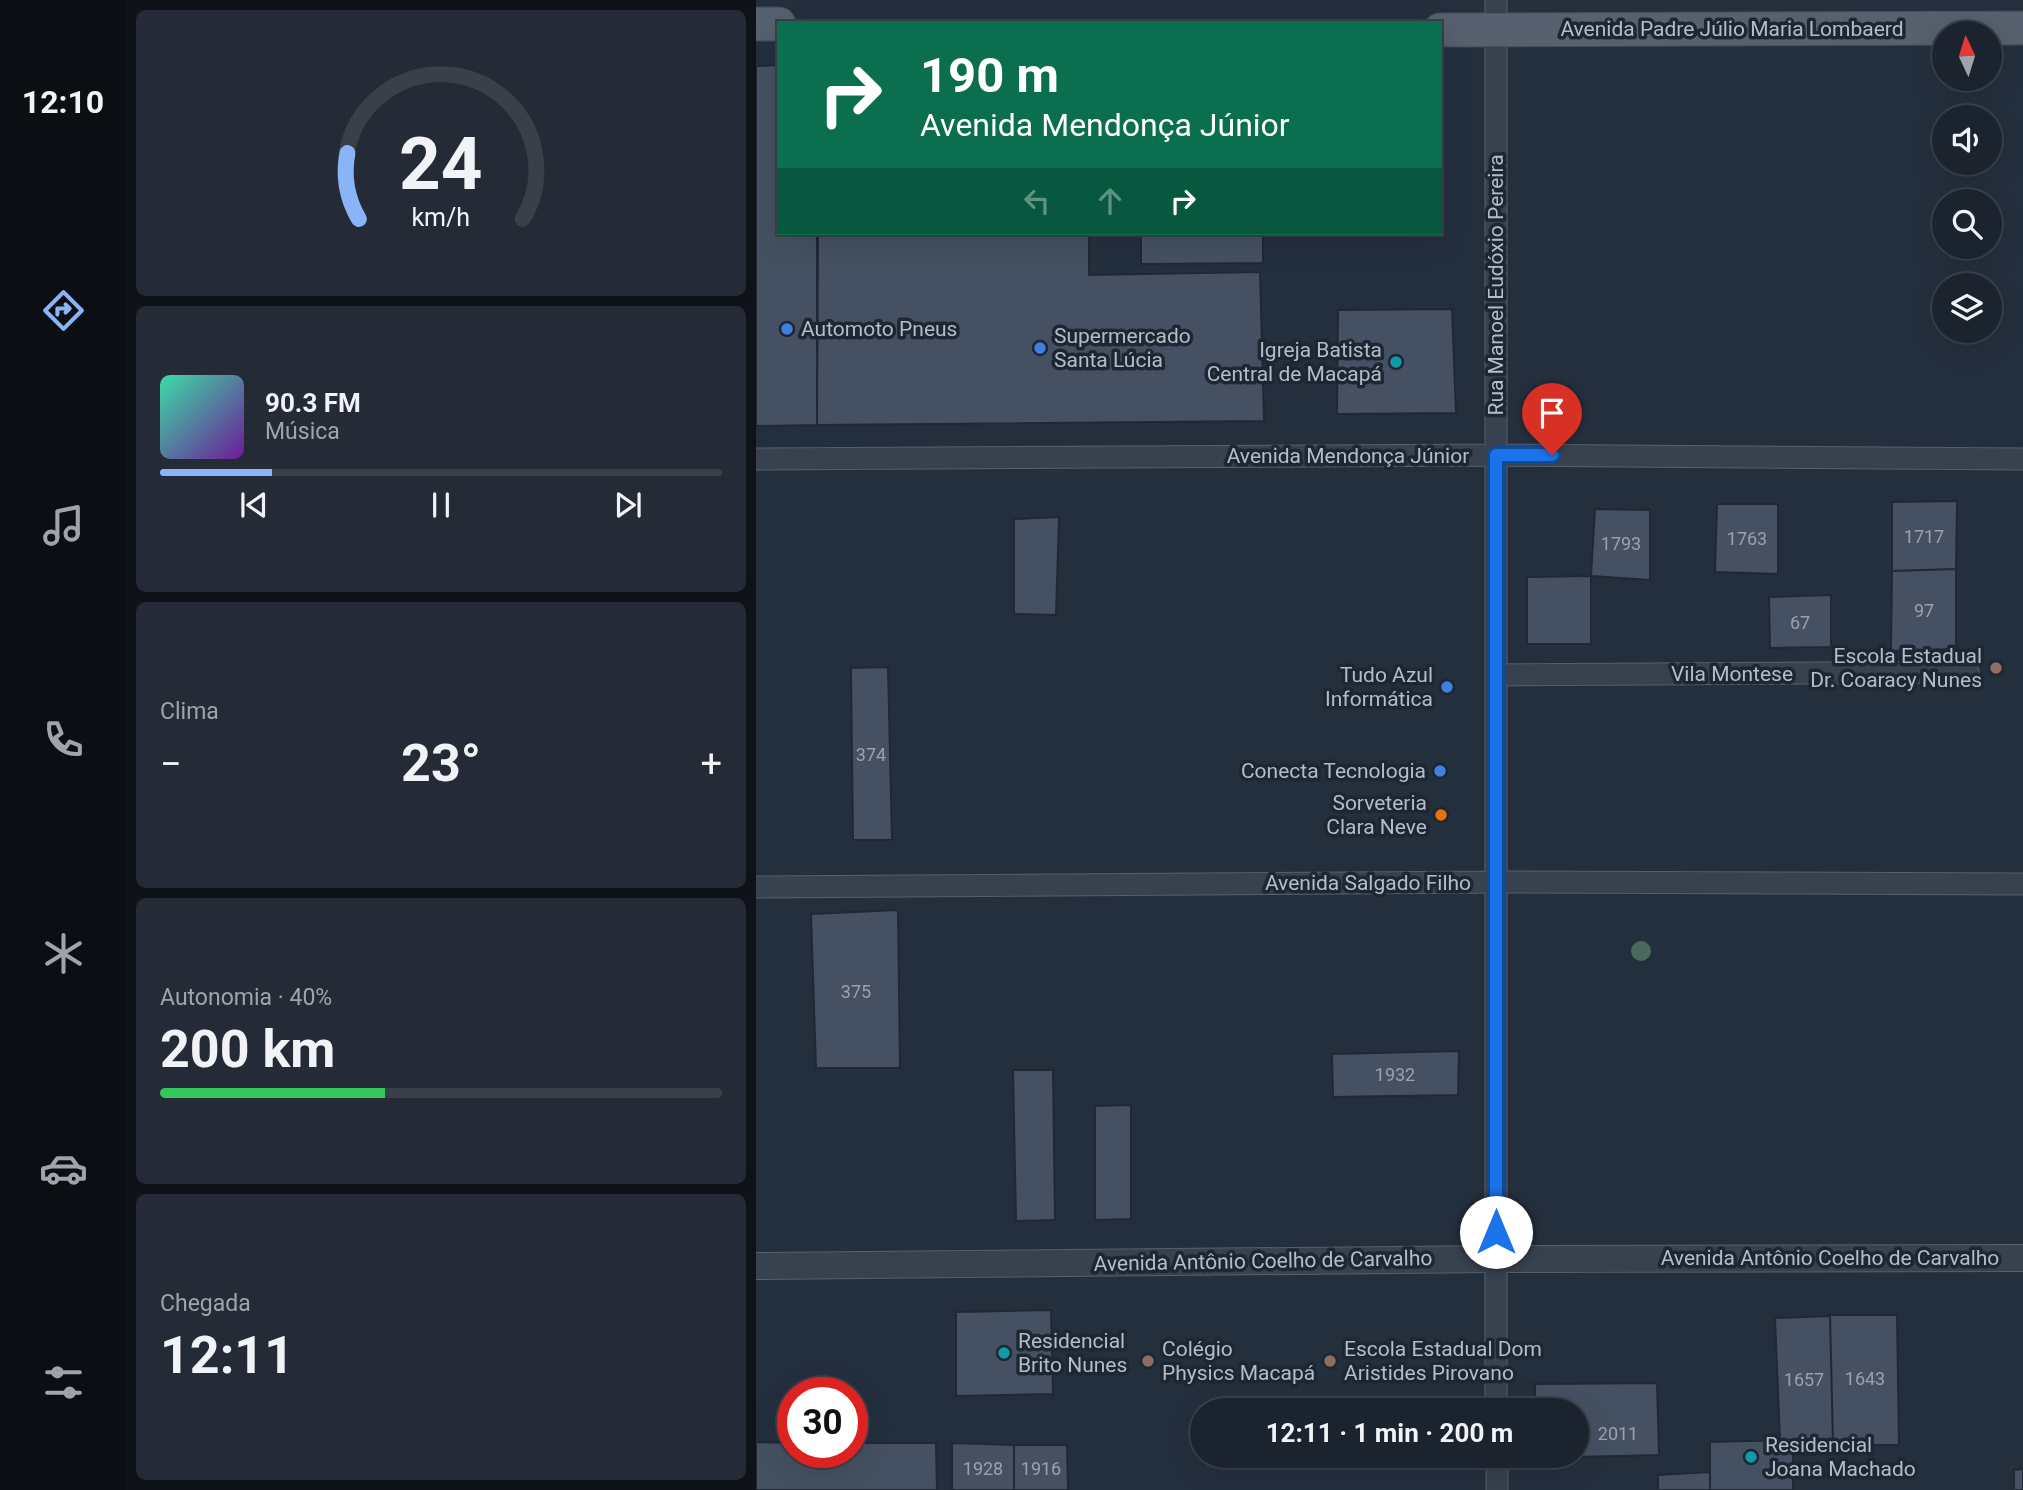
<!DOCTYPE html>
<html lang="pt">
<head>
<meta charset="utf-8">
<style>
	body { margin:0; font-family:Roboto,sans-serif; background:#242b36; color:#f1f3f6; height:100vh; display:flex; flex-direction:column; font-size:26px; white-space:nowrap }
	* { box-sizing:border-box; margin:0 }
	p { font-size:23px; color:#a0a4aa }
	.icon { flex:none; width:38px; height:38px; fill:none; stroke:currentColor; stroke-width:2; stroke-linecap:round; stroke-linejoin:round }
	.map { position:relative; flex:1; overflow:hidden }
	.side { display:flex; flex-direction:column; gap:10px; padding:10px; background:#0f1319; width:630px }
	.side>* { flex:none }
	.hud { position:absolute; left:21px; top:21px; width:665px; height:214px; border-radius:0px; box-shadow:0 7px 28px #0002,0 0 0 2px #39404a; background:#0b6e4f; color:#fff; overflow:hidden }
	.needle { width:46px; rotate:356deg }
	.controls { position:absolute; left:1176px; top:21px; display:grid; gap:14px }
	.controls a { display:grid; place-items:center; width:70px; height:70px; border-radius:50%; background:#1b232e; box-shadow:0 7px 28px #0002,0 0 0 2px #39404a; font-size:35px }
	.speed { position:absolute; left:21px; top:1377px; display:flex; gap:14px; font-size:35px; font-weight:700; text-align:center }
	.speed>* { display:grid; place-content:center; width:91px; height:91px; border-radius:50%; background:#1b232e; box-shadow:0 7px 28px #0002,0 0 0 2px #39404a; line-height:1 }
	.speed .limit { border:10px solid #d22; background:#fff; color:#111 }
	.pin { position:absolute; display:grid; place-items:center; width:60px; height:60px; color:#fff; margin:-72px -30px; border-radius:50% 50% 50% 0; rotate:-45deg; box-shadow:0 0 7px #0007 }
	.pin .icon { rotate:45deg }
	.me { position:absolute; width:77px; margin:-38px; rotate:0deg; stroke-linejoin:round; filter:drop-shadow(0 0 5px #0008) }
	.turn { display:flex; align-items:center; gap:24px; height:147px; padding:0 28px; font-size:32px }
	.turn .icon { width:91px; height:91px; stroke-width:2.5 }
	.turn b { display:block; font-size:49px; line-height:60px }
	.lanes { display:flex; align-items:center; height:66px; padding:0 28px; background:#0003; justify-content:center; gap:35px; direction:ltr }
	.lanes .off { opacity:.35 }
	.big { font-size:52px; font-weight:700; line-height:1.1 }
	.side .card { flex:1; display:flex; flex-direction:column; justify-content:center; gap:10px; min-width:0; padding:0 24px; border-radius:10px; background:#242b36 }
	.side .dial { align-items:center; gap:0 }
	.dial svg { height:182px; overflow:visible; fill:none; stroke:#39404a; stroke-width:7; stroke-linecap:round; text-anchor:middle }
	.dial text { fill:#f1f3f6; stroke:none }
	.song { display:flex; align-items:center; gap:21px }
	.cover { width:84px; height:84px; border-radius:10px; background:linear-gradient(135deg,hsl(160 70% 55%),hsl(280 70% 35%)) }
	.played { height:7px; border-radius:4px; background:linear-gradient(90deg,#8ab4f8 20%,#39404a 20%) }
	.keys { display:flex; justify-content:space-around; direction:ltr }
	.heat { display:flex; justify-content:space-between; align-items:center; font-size:38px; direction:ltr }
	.charge { height:10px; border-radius:5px; background:linear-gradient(90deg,#34c759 40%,#39404a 0) }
	.trip { position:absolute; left:434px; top:1398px; width:399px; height:70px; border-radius:35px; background:#1b232e; box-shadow:0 7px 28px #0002,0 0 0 2px #39404a; font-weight:700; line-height:70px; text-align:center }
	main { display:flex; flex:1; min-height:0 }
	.tabs { display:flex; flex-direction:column; width:126px; justify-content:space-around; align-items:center; background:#0b0e12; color:#a0a4aa }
	.tabs .icon { width:49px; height:49px }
	.tabs .selected { color:#8ab4f8 }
	.tabs b { font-size:32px; color:#f1f3f6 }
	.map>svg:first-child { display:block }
</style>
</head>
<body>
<main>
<nav class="tabs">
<b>12:10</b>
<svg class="icon selected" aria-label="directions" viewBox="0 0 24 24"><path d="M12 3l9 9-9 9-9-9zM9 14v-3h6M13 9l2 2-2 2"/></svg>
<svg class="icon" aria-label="music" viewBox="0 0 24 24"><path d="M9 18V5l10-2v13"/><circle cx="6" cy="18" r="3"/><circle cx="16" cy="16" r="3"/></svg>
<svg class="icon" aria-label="phone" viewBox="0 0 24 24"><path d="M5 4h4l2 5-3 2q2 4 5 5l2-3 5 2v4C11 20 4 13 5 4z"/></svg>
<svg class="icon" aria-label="climate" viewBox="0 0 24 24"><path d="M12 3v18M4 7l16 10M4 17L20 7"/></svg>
<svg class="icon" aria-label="car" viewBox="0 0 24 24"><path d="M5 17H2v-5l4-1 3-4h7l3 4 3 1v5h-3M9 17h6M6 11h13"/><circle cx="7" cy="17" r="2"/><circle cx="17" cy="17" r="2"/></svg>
<svg class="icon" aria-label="filters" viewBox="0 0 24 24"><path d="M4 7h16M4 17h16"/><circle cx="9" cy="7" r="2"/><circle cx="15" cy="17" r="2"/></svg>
</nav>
<section class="side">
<div class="card dial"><svg viewBox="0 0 100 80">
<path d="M14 69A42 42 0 1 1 86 69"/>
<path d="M14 69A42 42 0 0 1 9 40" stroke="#8ab4f8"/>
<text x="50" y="56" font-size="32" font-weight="700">24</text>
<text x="50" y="72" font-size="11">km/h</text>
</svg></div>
<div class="card">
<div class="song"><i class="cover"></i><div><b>90.3 FM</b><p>Música</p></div></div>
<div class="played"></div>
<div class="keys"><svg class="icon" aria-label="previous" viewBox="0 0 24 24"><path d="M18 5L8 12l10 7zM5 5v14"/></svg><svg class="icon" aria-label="pause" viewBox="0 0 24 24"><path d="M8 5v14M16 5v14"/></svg><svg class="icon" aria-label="next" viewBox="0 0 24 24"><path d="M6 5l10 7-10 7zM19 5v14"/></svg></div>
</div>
<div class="card"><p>Clima</p>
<div class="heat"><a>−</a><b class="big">23°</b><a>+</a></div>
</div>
<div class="card"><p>Autonomia · 40%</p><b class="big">200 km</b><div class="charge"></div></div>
<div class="card"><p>Chegada</p><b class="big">12:11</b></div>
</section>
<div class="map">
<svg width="1267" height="1490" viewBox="0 0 1267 1490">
	<rect width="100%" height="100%" fill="#242f3e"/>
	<!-- building -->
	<path fill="#455162" stroke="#1f2835" stroke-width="2" d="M23,65V233H62L61,425L0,426V66Z
		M61,233H333V275L504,272L508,421L61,425Z
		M385,233H507V263L385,264Z
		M696,309L700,413L581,414L582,310Z
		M1201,501L1200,569L1136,571V502Z
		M961,504H1022V574L959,572Z
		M839,509L894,510V580L835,576Z
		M303,517L300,615L258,614V519Z
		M1200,569V649L1135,651L1136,571Z
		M835,576V644H771V577Z
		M1075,595V647L1014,648L1013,597Z
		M132,667L136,840H97L95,668Z
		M142,910L144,1068H60L55,914Z
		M703,1051L702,1095L577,1097L576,1054Z
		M257,1070H297L299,1220L260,1221Z
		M375,1105V1219L339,1220V1106Z
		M295,1310L297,1394L200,1396V1312Z
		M1074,1315H1141L1143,1445H1077Z
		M1074,1316L1077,1440H1024L1019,1318Z
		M901,1383L903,1455L779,1458V1456H821V1410H779V1384Z
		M1037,1440V1490H954V1442Z
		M0,1442L37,1443V1452H96V1443H180L181,1490H0Z
		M196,1443L258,1445V1490H196Z
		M258,1445H311L312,1490H258Z
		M1267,1469V1490H1258V1470Z
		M954,1472V1490H902V1475Z"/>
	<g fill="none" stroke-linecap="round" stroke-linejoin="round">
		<!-- minor casing -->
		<g stroke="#565f6c" stroke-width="23">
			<path id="minor" d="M740,0V1410
				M0,459L740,455L1267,459
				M740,675L1212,672
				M0,887L739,882L1267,884
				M741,1456V1490"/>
		</g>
		<!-- tertiary casing -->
		<g stroke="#565f6c" stroke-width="28">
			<path id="tertiary" d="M0,1266L739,1259L1267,1258"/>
		</g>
		<!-- primary casing -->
		<g stroke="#414a57" stroke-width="35">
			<path id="primary" d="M0,24H23
				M684,30L1267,28"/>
		</g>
		<!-- minor -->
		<use href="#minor" stroke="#38414e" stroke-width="21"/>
		<!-- tertiary -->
		<use href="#tertiary" stroke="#38414e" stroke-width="26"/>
		<!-- primary -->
		<use href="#primary" stroke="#56606e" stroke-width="33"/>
	</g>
	<!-- trees -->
	<circle fill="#4b6a5d" cx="885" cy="951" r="10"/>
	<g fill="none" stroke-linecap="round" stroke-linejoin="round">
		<!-- route casing -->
		<g stroke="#114b97" stroke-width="18">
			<path id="route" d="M740,1232V455H796"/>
		</g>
		<!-- route -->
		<use href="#route" stroke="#1a73e8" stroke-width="12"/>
	</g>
	<!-- markers -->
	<g fill="#3f7fe0" stroke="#1d2633" stroke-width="2.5">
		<circle cx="31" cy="329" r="7"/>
		<circle cx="284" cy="348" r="7"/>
		<circle cx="691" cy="687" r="7"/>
		<circle cx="684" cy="771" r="7"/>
	</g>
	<g fill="#0f9aa8" stroke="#1d2633" stroke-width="2.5">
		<circle cx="640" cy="362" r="7"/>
		<circle cx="248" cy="1353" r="7"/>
		<circle cx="995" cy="1457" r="7"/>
	</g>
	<g fill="#8d6e63" stroke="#1d2633" stroke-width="2.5">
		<circle cx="1240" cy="668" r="7"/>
		<circle cx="392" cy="1361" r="7"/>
		<circle cx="574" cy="1361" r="7"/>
	</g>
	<circle fill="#e8710a" stroke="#1d2633" stroke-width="2.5" cx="685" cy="815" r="7"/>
	<g text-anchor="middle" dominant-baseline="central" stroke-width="7" stroke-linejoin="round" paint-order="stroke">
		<!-- number labels -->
		<g font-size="18" fill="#98a1af">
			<text x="1168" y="536">1717</text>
			<text x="991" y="538">1763</text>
			<text x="865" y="543">1793</text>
			<text x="1168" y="610">97</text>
			<text x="1044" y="622">67</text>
			<text x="115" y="754">374</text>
			<text x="100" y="991">375</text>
			<text x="639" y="1074">1932</text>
			<text x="1109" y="1378">1643</text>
			<text x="1048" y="1379">1657</text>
			<text x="862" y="1433">2011</text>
			<text x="227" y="1468">1928</text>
			<text x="285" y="1468">1916</text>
		</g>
		<!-- street labels -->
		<g font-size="21" fill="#b4bcc9" stroke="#1d2633">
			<text x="976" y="29">Avenida Padre Júlio Maria Lombaerd</text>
			<text transform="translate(740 285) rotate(-90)">Rua Manoel Eudóxio Pereira</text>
			<text x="592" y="456">Avenida Mendonça Júnior</text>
			<text x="976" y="674">Vila Montese</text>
			<text x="612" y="883">Avenida Salgado Filho</text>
			<text x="1074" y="1258">Avenida Antônio Coelho de Carvalho</text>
			<text transform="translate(507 1261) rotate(-1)">Avenida Antônio Coelho de Carvalho</text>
		</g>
		<!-- poi labels -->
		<g font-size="21" fill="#b4bcc9" stroke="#1d2633" text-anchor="start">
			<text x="45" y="329">Automoto Pneus</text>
			<text x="298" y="336">Supermercado<tspan x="298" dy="24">Santa Lúcia</tspan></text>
			<text x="626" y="350" text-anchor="end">Igreja Batista<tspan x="626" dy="24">Central de Macapá</tspan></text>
			<text x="1226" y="656" text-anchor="end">Escola Estadual<tspan x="1226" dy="24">Dr. Coaracy Nunes</tspan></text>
			<text x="677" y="675" text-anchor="end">Tudo Azul<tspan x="677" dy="24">Informática</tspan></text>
			<text x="670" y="771" text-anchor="end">Conecta Tecnologia</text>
			<text x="671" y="803" text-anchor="end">Sorveteria<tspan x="671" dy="24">Clara Neve</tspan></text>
			<text x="262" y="1341">Residencial<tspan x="262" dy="24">Brito Nunes</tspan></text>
			<text x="406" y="1349">Colégio<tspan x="406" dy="24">Physics Macapá</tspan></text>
			<text x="588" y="1349">Escola Estadual Dom<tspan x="588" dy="24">Aristides Pirovano</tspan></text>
			<text x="1009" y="1445">Residencial<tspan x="1009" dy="24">Joana Machado</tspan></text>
		</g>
	</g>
</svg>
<div class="controls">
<a><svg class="needle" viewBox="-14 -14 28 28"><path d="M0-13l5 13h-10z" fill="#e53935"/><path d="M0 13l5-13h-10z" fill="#a0a4aa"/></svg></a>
<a><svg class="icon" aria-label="sound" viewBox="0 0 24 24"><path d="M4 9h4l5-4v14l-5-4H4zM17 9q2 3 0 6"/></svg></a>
<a><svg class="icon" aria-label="search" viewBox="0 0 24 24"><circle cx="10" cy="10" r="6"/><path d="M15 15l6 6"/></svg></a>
<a><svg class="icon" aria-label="layers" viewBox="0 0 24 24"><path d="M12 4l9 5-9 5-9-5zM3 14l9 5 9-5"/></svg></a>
</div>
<div class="speed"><div class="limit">30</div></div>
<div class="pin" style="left:796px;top:455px;background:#d93025"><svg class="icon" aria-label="arrive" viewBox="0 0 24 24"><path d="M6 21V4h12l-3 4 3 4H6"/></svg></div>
<svg class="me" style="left:740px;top:1232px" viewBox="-20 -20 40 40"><circle r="19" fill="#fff"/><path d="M0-13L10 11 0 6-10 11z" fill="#1a73e8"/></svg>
<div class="trip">12:11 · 1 min · 200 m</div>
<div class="hud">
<div class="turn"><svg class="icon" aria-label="right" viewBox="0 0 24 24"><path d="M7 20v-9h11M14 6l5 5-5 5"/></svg><div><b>190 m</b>Avenida Mendonça Júnior</div></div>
<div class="lanes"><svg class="icon off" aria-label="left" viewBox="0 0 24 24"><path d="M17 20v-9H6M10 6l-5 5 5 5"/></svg><svg class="icon off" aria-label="ahead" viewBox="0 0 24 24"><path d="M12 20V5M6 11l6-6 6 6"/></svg><svg class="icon" aria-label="right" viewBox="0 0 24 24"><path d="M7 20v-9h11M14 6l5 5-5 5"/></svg></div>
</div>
</div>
</main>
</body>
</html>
